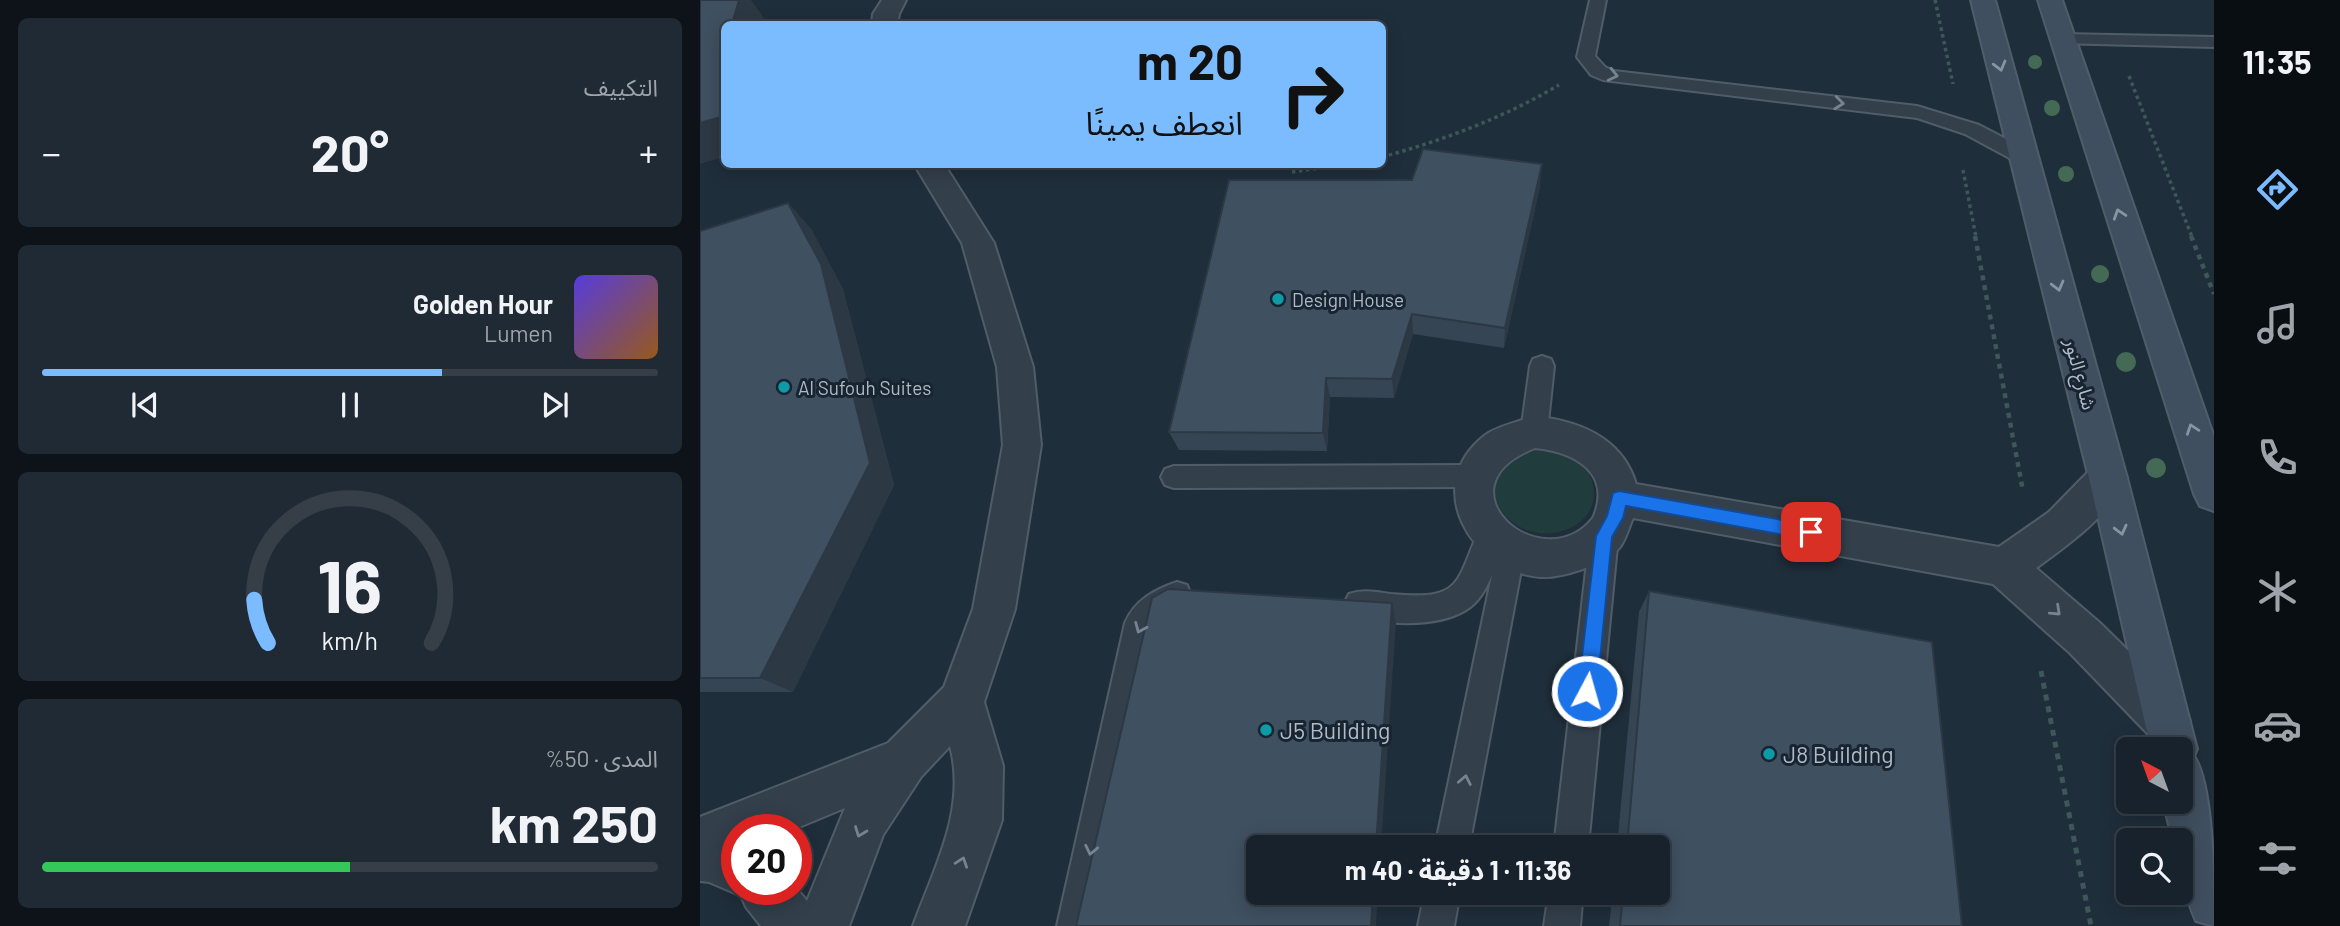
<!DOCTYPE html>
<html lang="ar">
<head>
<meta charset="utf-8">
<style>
	body { margin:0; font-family:Barlow,"Noto Sans Arabic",sans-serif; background:#202a34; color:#f1f3f6; direction:rtl; height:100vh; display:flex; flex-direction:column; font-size:26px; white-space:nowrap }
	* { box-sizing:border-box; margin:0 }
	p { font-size:23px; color:#9ea4a9 }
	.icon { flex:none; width:38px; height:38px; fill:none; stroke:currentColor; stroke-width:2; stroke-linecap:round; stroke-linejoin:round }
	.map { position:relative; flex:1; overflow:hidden; direction:ltr }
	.drawer { display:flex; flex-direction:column; gap:18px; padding:18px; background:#0d1318; width:700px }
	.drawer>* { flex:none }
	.top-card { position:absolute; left:21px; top:21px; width:665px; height:147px; border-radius:10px; box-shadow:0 4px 18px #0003,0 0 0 2px #363f48; direction:rtl; background:#7bbbff; color:#111; overflow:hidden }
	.needle { width:46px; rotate:319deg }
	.buttons { position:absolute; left:1416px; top:737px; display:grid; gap:14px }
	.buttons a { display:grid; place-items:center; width:77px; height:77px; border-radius:10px; background:#17222c; box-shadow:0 4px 18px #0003,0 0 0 2px #363f48; font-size:35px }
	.speed { position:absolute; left:21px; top:814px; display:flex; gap:14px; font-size:35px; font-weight:700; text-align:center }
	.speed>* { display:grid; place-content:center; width:91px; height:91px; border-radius:50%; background:#17222c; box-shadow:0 4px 18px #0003,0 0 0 2px #363f48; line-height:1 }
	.speed .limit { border:10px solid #d22; background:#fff; color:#111 }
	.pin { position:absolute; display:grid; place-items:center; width:60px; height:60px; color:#fff; margin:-30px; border-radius:14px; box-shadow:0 4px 10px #0006 }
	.me { position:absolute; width:77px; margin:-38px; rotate:6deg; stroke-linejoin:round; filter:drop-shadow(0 0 5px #0008) }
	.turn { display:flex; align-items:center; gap:24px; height:147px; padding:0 28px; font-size:32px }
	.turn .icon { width:91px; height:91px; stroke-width:2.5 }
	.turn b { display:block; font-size:49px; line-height:60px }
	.big { font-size:52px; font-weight:700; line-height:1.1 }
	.drawer .tile { flex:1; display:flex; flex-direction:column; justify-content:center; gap:10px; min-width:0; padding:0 24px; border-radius:10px; background:#202a34 }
	.drawer .dial { align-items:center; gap:0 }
	.dial svg { height:182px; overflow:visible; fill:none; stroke:#363f48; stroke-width:7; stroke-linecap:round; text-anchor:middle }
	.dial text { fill:#f1f3f6; stroke:none }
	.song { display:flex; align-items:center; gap:21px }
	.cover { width:84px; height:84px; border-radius:10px; background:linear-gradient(135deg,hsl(250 70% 55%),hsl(30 70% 35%)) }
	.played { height:7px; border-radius:4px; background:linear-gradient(90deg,#7bbbff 65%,#363f48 65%) }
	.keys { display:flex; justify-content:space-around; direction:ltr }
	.heat { display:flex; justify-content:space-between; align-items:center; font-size:38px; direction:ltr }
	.charge { height:10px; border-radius:5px; background:linear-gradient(90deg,#34c759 50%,#363f48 0) }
	.trip { position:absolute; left:546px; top:835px; width:424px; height:70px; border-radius:10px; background:#17222c; box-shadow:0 4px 18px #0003,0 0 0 2px #363f48; font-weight:700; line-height:70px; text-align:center; direction:rtl }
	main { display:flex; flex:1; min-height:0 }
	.tab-bar { display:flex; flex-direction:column; width:126px; justify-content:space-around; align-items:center; background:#090e12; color:#9ea4a9 }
	.tab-bar .icon { width:49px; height:49px }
	.tab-bar .current { color:#7bbbff }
	.tab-bar b { font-size:32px; color:#f1f3f6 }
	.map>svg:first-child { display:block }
</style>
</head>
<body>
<main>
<nav class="tab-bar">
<b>11:35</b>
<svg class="icon current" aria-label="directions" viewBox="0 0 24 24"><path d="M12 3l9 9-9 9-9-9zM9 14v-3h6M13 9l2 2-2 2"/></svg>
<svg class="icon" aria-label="music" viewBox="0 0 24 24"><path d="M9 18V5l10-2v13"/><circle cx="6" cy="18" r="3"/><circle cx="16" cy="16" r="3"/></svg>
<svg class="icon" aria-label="phone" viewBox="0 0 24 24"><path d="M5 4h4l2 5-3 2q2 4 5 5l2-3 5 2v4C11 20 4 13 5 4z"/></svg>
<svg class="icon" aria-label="climate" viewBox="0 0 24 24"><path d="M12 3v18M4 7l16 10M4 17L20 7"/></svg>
<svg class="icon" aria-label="car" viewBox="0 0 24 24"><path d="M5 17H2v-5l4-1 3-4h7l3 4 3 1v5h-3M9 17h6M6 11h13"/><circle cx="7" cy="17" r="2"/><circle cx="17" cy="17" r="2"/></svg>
<svg class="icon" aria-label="filters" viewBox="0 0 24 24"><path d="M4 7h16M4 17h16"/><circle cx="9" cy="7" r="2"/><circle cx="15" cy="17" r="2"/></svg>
</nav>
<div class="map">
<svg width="1514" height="926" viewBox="0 0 1514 926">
	<rect width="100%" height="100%" fill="#1f2e3b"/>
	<!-- green -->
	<path fill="#213c3c" d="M835,446L879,458C933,524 826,566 796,501C783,471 815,458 835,446Z"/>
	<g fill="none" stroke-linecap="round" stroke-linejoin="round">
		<!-- lane casing -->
		<g stroke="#505d69" stroke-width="4">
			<path id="lane" d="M890,0H906L895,56L905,67L914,71L1217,106L1279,125L1331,152L1334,157L1331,162H1317L1265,134L1217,118L903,80L891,75L877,57Z
				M1362,34L1514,37V47L1356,43L1353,39L1356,35Z
				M842,356L851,359L854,366L847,432L843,440L834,443L825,440L821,432L830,366L833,359Z
				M775,465L784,468L788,476L784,484L775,487L474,488L465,485L461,477L465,469L474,466Z
				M791,523L801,526L804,539L811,536L821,540L825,549L769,847H735L792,575C786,589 779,602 766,610C737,628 680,626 649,614L644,604L649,594C663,589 676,592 691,594C765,601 755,582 781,526Z
				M904,524L914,527L918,536L888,847H854L890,536L894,527Z
				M477,582L487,585L491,595L487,605L470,612L453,630L393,926H357L425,623C435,600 454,590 477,582Z
				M725,892H760L754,926H718Z
				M849,892H883L880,926H844Z"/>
		</g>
		<!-- street casing -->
		<g stroke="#505d69" stroke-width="4">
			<path id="street" d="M182,0H206L199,14L197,24H172L173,14Z
				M214,164H244L294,243L333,367L341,445L315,609L284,702L303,766L302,820L265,926H213C234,868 267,809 250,746L221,777L183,835L149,926H61L46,907L40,893L37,894L9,882L0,881V817L188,743L244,687L273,609L303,445L297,367L262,243ZM145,808L107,901L96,888L37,889V830H92Z
				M834,416C879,421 922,437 936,484L1299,547L1349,512L1394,466L1408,461L1422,466L1427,478C1409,516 1369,544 1336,568L1400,623L1483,705L1490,721L1483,737L1467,744L1451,737L1370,653L1293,584L933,518C929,527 926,539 920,547C911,558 896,564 883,569C871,573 854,578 841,577C771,572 721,486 784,436C797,426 819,422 834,416ZM835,448C875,452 913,473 893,518C843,581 733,488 835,448Z"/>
		</g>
		<!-- secondary casing -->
		<g stroke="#505d69" stroke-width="4">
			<path id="secondary" d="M1271,0H1295L1427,478L1497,749L1494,756C1514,786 1514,885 1514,926L1496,921C1484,894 1480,869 1480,840H1473L1463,802H1480V749H1451L1389,478Z
				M1338,0H1362L1514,437V511L1500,506L1494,494Z"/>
		</g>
		<!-- path-far2 -->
		<path stroke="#3e5859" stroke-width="3.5" stroke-dasharray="3.5 3.5" stroke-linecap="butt" d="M1235,0L1253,84
			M1429,76L1492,237
			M682,157C744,140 803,118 859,85
			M1263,170L1276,237
			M592,172L646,164"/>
		<!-- path-far1 -->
		<path stroke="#3e5859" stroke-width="4.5" stroke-dasharray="5 5" stroke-linecap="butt" d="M1275,236L1323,491
			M1491,236L1514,294"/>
		<!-- path -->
		<path stroke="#3e5859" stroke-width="5" stroke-dasharray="6 6" stroke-linecap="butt" d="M1341,671L1391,926"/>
		<!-- lane -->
		<use href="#lane" fill="#333f4b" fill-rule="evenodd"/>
		<!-- street -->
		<use href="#street" fill="#333f4b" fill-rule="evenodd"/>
		<!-- secondary -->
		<use href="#secondary" fill="#404f5f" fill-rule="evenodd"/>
	</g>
	<!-- trees -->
	<g fill="#446a55">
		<circle cx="1335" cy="62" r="7"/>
		<circle cx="1352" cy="108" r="8"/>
		<circle cx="1366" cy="174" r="8"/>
		<circle cx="1400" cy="274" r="9"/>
		<circle cx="1426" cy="362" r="10"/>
		<circle cx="1456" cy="468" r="10"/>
	</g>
	<!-- wall -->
	<path fill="#364553" d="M840,186L804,348L713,334L694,398L630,397L627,451L479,450L469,432Z
		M88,203L111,229L143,289L194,485L93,692H0V231Z
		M949,591L1262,926H909L913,892H957V847H917L939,612Z"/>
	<!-- shaded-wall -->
	<path fill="#2c3843" d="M39,0H51L66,21L65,24H32Z
		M24,116V157L0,164V123Z
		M842,164L840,186L804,348L805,328Z
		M88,203L111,229L143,289L194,485L93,692L60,678Z
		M712,314L713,334L694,398L692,379Z
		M626,378L630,397L627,451L623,433Z
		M692,603L696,623L681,847H676Z
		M673,892H678L676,926H671Z"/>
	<!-- building -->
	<path fill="#3f5060" stroke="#2c3843" stroke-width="2" d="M0,0H39L32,24H24V116L0,123Z
		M723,149L842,164L805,328L712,314L692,379L626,378L623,433L469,432L529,180H712Z
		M88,203L121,264L170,463L60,678H0V231Z
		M468,589L692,603L676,847H558V892H673L671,926H376L452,598Z
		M949,591L1232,642L1262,926H920L923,892H957V847H927Z"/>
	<!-- one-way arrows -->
	<defs><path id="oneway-chevron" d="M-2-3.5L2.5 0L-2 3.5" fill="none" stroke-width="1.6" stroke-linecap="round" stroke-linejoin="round" transform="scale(1.75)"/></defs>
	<g stroke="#8795a3">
		<use href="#oneway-chevron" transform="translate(1300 66) rotate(75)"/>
		<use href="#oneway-chevron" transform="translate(1419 214) rotate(-108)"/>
		<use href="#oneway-chevron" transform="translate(1358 286) rotate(75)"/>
		<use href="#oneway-chevron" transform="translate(1492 429) rotate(-109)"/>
		<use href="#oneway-chevron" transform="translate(1421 530) rotate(76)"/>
	</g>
	<g stroke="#768390">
		<use href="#oneway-chevron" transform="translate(913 75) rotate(13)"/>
		<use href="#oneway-chevron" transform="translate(1139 103) rotate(6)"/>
		<use href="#oneway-chevron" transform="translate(1356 611) rotate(43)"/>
		<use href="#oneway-chevron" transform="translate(440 628) rotate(113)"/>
		<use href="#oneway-chevron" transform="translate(765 780) rotate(-79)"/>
		<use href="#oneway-chevron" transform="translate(160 832) rotate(111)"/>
		<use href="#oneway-chevron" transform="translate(391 850) rotate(102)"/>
		<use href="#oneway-chevron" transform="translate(262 862) rotate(-71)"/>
	</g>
	<!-- route -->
	<path fill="#1a73e8" stroke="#114b97" stroke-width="2" d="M919,491L1111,525L1117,527L1120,532L1117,537L1111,540L926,506L923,518L912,537L897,691L894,698L887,701L881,698L878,691L896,536L907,516L913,493Z"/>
	<!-- markers -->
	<g fill="#0f9aa8" stroke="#182430" stroke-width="2.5">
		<circle cx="578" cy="299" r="7"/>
		<circle cx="84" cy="387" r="7"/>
		<circle cx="566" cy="730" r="7"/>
		<circle cx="1069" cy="754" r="7"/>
	</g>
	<g text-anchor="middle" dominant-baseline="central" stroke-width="6" stroke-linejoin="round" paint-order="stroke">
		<!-- poi labels -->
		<g font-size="19" fill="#adbac8" stroke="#182430" text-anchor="start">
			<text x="592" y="299">Design House</text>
			<text x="98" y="387">Al Sufouh Suites</text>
		</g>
		<!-- street labels -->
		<g font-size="19" fill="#adbac8" stroke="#182430">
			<text transform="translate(1381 374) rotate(75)">شارع النور</text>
		</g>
		<!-- near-poi labels -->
		<g font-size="23" fill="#adbac8" stroke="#182430" text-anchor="start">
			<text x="580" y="730">J5 Building</text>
			<text x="1083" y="754">J8 Building</text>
		</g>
	</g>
</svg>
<div class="buttons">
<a><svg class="needle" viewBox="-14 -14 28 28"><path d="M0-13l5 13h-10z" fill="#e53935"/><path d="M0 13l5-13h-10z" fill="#9ea4a9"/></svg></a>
<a><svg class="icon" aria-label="search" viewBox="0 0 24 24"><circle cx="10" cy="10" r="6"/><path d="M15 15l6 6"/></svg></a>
</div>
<div class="speed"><div class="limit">20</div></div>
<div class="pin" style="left:1111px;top:532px;background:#d93025"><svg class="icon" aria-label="arrive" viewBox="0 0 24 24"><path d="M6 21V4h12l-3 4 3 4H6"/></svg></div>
<svg class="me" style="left:887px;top:691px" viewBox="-20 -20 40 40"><circle r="17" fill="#1a73e8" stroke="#fff" stroke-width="3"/><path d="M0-11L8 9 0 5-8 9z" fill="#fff"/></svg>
<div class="trip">11:36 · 1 دقيقة · 40 m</div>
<div class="top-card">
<div class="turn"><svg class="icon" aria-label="right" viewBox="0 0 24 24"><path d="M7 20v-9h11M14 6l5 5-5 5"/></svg><div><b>20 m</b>انعطف يمينًا</div></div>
</div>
</div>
<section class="drawer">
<div class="tile"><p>التكييف</p>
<div class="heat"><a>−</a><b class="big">20°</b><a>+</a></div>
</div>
<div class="tile">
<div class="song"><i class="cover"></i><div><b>Golden Hour</b><p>Lumen</p></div></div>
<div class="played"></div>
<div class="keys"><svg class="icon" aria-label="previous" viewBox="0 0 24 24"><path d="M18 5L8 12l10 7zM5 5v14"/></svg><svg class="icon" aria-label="pause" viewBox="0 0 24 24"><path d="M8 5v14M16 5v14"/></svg><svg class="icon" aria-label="next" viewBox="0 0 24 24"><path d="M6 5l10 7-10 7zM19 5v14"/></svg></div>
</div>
<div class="tile dial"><svg viewBox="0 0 100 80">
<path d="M14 69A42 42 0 1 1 86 69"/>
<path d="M14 69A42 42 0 0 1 8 50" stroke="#7bbbff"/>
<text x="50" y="56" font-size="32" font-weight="700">16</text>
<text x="50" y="72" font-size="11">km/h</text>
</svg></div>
<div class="tile"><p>المدى · 50%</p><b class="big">250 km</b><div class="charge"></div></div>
</section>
</main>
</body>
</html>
